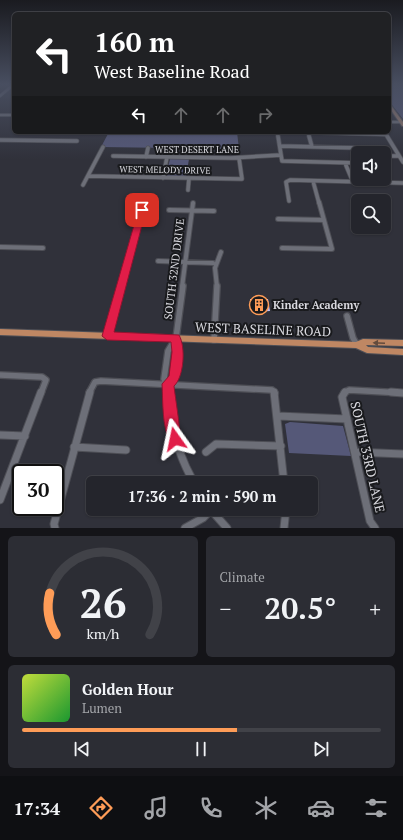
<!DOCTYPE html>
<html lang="en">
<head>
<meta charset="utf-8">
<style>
	body { margin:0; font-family:"PT Serif",serif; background:#2c2d34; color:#f1f3f6; height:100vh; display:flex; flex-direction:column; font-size:15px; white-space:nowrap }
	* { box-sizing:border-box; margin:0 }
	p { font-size:13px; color:#a3a5a9 }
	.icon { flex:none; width:22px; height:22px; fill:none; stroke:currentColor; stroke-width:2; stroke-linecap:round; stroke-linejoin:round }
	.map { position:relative; height:528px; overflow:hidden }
	.panel { display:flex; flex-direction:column; gap:8px; padding:8px; background:#141418; flex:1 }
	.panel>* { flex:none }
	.top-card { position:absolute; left:12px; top:12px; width:379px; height:122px; border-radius:6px; box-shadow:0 1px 3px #0004,0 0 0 1px #414248; background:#202124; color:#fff; overflow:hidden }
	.buttons { position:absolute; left:351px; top:146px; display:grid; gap:8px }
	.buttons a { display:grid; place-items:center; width:40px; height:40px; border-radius:6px; background:#24252c; box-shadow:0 1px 3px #0004,0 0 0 1px #414248; font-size:20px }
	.speed { position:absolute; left:12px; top:464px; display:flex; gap:8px; font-size:20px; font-weight:700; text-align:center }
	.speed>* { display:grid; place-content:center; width:52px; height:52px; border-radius:50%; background:#24252c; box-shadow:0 1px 3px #0004,0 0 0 1px #414248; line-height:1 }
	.speed .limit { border:2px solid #111; border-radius:6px; background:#fff; color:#111 }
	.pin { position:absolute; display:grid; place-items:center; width:34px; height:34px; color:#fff; margin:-17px; border-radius:8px; box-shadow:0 2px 6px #0006 }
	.me { position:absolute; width:44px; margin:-22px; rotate:348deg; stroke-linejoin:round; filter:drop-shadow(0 0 3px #0008) }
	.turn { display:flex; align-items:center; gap:14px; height:84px; padding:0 16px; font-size:18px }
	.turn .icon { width:52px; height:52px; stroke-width:2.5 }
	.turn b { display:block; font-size:28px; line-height:34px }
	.lanes { display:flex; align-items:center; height:38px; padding:0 16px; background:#0003; justify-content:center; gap:20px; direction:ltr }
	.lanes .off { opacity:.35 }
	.big { font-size:30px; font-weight:600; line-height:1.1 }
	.panel .tile { flex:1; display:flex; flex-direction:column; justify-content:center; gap:6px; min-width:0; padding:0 14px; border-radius:6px; background:#2c2d34 }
	.panel .dial { align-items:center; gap:0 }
	.dial svg { height:104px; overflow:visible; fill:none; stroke:#414248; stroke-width:7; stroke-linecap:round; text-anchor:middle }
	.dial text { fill:#f1f3f6; stroke:none }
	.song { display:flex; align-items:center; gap:12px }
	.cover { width:48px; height:48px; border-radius:6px; background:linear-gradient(135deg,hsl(70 70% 55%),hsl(130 70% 35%)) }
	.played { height:4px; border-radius:2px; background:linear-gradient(90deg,#fe9c57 60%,#414248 60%) }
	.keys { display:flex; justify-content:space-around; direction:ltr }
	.heat { display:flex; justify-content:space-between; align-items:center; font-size:22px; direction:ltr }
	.panel .tiles { flex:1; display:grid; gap:8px; grid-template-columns:1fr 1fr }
	.tile:last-child { grid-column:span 2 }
	.trip { position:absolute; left:86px; top:476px; width:232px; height:40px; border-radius:6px; background:#24252c; box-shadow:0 1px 3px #0004,0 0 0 1px #414248; font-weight:600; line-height:40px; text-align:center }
	.tabs { display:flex; height:64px; justify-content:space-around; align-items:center; background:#0e0f12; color:#a3a5a9 }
	.tabs .icon { width:28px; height:28px }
	.tabs .active { color:#fe9c57 }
	.tabs b { font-size:18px; color:#f1f3f6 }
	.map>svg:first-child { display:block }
</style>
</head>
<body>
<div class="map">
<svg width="403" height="528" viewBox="0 0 403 528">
	<rect width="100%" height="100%" fill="#30313a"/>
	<!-- green -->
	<path fill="#555878" d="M389,85H403V119L389,101Z
		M109,132H237L239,149L101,147Z
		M170,159H189L186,177H170L166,175Z
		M290,422L343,426L351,456L289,453L285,424Z"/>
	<!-- building -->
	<path fill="#b8bef8" d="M255,296H263V299H268L270,311L256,312V310H250V299H255Z"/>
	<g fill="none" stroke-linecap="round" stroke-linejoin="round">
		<!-- street-far4 casing -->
		<g stroke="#4e4f56" stroke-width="3.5">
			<path id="street-far4" d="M0,96L13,85
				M0,115H14
				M389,122H401
				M277,132L278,137
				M308,132L309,137
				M308,133L386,135
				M385,133L388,137"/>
		</g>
		<!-- street-far3 casing -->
		<g stroke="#4e4f56" stroke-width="5">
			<path id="street-far3" d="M278,136L282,161L358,163
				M309,136L312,147
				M387,136L403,162
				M0,140L77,141
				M280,146L361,148L364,153
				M113,156L231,158L281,155
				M384,156H399
				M146,157L148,148
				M345,163L353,182
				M88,176L242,179L239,158
				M163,178L167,157
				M313,181L319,203
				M83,185L103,147
				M188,190L189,178
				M289,201L286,182L290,180L403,183"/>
		</g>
		<!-- street-far2 casing -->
		<g stroke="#4e4f56" stroke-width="6">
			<path id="street-far2" d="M169,210L214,211
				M278,219L324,220
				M0,247L43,248
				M282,248L332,249L319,202
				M158,261L213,263
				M120,287L142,210
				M182,287L193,203
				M217,287L215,268L221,252"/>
		</g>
		<!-- street-far1 casing -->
		<g stroke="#4e4f56" stroke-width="8">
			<path id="street-far1" d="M347,316L353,338L357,345
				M107,335L121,286
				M214,340L217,286
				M0,375L42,377L46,380L41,393
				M168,384L174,379L177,352L176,338L183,286
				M89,393L95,382L101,381L272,390L275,393
				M170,393L164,379L168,351L176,338
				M344,393L349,390L403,393"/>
		</g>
		<!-- street casing -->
		<g stroke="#4e4f56" stroke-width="9">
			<path id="street" d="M169,392C171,402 170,411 172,421C175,443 183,463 194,483
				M274,392L284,483
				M345,392L342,397L370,521L375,528
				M391,392L403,393
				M278,416L347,419
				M0,435L25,436
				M74,447L126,450
				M206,452L216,444L281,446
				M355,452L403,454
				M0,500L41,392
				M210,509L227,528
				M55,528L54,524L90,392
				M185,528L203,518L211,510
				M284,528L286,509"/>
		</g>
		<!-- secondary casing -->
		<g stroke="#4e4f56" stroke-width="2">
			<path id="secondary" d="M389,104H390L403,122V126H402L389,107Z"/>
		</g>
		<!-- primary casing -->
		<g stroke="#4e4f56" stroke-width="2">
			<path id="primary" d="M0,329L356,342L363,339L403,340V346L366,345L368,347L403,349V355L367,353L356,348L0,335Z"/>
		</g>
		<!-- street-far4 -->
		<use href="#street-far4" stroke="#6d6f78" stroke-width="2.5"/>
		<!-- street-far3 -->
		<use href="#street-far3" stroke="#6d6f78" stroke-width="3.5"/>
		<!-- street-far2 -->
		<use href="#street-far2" stroke="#6d6f78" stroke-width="4"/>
		<!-- street-far1 -->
		<use href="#street-far1" stroke="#6d6f78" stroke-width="5.5"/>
		<!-- street -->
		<use href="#street" stroke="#6d6f78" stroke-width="7"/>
		<!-- secondary -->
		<use href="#secondary" fill="#967b6e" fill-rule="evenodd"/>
		<!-- primary -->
		<use href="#primary" fill="#bf8763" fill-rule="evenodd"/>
	</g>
	<!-- one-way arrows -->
	<defs><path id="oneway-solid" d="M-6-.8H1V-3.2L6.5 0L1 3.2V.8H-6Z"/></defs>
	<use fill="#644b3c" href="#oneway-solid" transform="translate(379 343) rotate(-178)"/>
	<!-- sky -->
	<linearGradient id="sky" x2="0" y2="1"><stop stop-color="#1a1b20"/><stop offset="0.53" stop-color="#484e60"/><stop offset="1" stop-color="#484e60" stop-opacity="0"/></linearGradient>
	<rect width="403" height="159" fill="url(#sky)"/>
	<!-- route -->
	<path fill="#e11d48" stroke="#92132f" d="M139,208L146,210L114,332L179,335C186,347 184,377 174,386C175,396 182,438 180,443L175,445L170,443C162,426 163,403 162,384L169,376L172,352L171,342L107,340L102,336Z"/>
	<!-- icons -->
	<defs>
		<g id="building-ring" transform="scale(1)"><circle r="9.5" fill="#191a1d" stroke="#fe9c57" stroke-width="1.5"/><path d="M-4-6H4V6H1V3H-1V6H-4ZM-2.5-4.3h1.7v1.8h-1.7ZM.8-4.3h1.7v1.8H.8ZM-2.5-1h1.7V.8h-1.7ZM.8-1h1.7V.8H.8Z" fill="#fe9c57"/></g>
	</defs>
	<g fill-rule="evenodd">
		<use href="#building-ring" x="259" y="305"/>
	</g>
	<g text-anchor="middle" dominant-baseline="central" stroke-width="4" stroke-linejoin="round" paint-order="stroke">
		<!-- far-street labels -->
		<g font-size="9" fill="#d9d9df" stroke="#191a1d">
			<text x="197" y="150">WEST DESERT LANE</text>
			<text transform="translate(165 170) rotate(1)">WEST MELODY DRIVE</text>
		</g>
		<!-- street labels -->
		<g font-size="11" fill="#d9d9df" stroke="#191a1d">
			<text transform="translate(174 269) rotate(-83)">SOUTH 32ND DRIVE</text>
		</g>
		<!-- poi labels -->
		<g font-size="11" font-weight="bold" fill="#d9d9df" stroke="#191a1d" text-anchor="start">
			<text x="273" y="305">Kinder Academy</text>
		</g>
		<!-- near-street labels -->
		<g font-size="13" fill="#d9d9df" stroke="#191a1d">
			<text transform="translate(263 329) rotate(2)">WEST BASELINE ROAD</text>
			<text transform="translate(368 457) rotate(77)">SOUTH 33RD LANE</text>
		</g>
	</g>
</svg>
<div class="buttons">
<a><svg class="icon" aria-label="sound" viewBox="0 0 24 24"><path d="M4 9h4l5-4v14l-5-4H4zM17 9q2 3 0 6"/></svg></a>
<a><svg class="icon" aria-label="search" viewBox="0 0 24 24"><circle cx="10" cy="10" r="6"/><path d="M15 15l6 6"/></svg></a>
</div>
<div class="speed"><div class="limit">30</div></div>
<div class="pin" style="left:142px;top:210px;background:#d93025"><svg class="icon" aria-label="arrive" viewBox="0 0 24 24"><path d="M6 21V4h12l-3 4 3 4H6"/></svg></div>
<svg class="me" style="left:175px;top:439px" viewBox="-20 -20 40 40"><path d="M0-17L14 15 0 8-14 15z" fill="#e11d48" stroke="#fff" stroke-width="4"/></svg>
<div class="trip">17:36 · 2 min · 590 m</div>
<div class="top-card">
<div class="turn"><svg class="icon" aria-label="left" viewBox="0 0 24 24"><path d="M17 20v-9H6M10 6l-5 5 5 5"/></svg><div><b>160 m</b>West Baseline Road</div></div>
<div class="lanes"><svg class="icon" aria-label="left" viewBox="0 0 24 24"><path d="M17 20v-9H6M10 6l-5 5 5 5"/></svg><svg class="icon off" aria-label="ahead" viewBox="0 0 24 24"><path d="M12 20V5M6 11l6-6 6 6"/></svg><svg class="icon off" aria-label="ahead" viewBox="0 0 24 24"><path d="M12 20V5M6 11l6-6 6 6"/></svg><svg class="icon off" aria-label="right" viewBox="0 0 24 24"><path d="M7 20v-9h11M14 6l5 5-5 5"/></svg></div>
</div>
</div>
<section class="panel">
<div class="tiles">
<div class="tile dial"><svg viewBox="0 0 100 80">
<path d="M14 69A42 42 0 1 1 86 69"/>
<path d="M14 69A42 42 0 0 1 9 37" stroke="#fe9c57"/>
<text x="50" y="56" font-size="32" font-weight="700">26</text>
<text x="50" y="72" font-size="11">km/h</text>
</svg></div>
<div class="tile"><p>Climate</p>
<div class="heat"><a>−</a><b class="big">20.5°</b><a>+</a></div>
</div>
<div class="tile">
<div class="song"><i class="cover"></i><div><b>Golden Hour</b><p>Lumen</p></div></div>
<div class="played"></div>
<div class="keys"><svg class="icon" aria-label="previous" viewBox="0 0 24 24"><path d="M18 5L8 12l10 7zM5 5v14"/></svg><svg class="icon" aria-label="pause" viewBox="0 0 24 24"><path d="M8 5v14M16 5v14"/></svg><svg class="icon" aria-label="next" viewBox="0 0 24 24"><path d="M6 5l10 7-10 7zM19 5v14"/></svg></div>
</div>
</div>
</section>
<nav class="tabs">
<b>17:34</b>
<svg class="icon active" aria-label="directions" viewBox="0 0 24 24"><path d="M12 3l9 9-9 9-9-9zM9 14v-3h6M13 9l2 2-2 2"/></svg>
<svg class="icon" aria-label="music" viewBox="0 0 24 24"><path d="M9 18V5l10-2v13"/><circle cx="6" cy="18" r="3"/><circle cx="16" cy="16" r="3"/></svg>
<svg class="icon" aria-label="phone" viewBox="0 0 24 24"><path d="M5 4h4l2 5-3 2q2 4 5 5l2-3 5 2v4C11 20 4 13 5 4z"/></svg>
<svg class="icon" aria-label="climate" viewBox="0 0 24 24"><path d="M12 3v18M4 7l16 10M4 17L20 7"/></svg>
<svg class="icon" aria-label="car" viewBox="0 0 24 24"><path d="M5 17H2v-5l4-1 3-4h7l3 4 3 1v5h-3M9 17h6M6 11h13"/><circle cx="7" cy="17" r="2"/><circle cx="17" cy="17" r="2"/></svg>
<svg class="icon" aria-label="filters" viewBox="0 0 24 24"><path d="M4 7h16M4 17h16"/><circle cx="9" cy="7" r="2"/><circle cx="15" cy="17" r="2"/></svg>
</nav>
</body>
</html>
